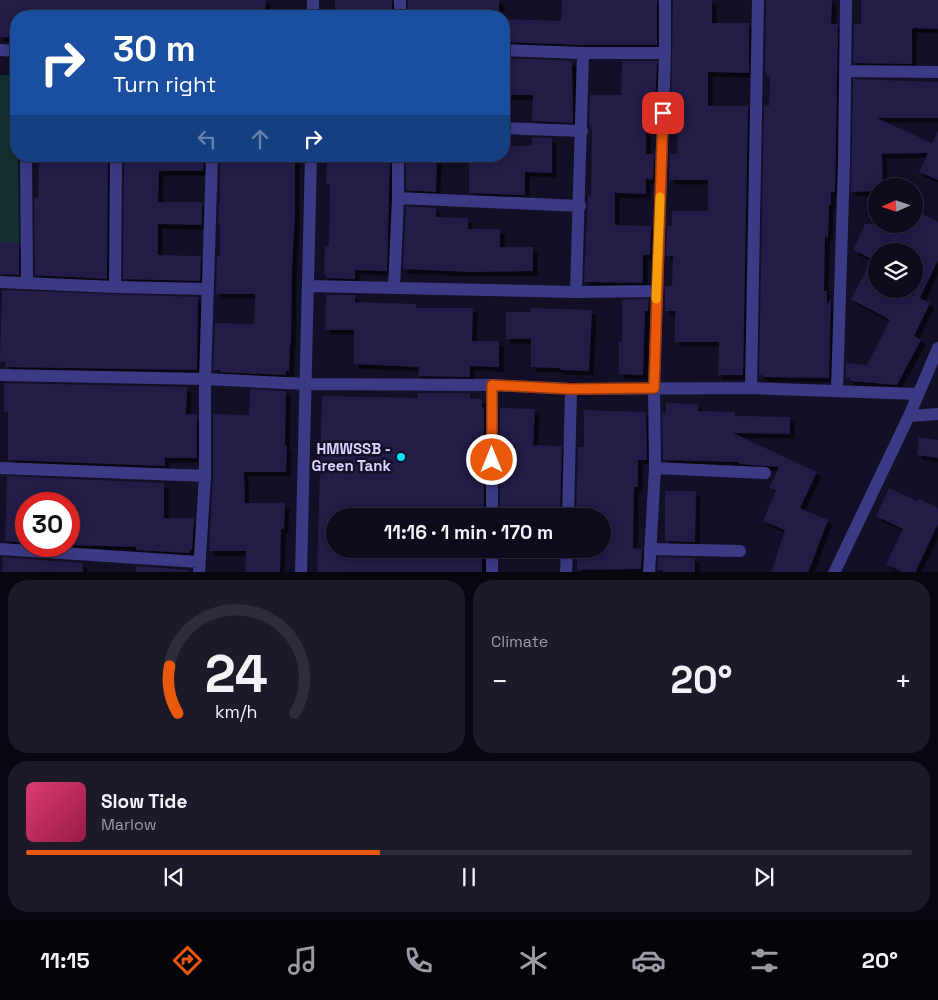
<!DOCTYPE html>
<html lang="en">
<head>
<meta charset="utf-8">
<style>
	body { margin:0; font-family:"Space Grotesk",sans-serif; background:#1c1929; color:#f1f3f6; height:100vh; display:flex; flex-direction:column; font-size:19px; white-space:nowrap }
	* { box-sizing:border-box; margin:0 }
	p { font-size:16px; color:#9b9ba3 }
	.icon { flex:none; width:28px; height:28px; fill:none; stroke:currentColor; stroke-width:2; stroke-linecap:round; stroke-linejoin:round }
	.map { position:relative; height:572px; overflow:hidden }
	.sheet { display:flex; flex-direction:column; gap:8px; padding:8px; background:#08060f; flex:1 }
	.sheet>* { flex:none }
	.hud { position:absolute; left:10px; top:10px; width:500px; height:152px; border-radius:20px; box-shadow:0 2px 12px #0003,0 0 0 1px #2e2b3b; background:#1a4fa0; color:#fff; overflow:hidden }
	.needle { width:32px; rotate:267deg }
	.tools { position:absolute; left:868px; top:178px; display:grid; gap:10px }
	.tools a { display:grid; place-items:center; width:55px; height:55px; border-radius:50%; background:#0e0b1c; box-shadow:0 2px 12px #0003,0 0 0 1px #2e2b3b; font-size:25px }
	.speed { position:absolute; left:15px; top:492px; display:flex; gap:10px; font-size:25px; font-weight:700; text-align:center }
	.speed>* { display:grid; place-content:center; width:65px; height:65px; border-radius:50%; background:#0e0b1c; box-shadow:0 2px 12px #0003,0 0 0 1px #2e2b3b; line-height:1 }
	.speed .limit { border:8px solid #d22; background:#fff; color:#111 }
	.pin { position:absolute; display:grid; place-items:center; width:42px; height:42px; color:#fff; margin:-21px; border-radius:10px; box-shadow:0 2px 8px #0006 }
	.me { position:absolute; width:55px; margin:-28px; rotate:0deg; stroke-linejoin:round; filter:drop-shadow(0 0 4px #0008) }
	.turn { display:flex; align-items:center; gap:18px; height:105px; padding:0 20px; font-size:22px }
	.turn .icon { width:65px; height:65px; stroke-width:2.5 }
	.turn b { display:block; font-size:35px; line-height:42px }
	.lanes { display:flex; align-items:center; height:48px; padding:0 20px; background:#0003; justify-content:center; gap:25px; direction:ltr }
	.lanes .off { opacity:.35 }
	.big { font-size:38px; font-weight:700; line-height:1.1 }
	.sheet .card { flex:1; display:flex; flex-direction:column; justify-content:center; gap:8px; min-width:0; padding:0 18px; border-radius:20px; background:#1c1929 }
	.sheet .dial { align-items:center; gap:0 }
	.dial svg { height:130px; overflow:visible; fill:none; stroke:#2e2b3b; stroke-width:7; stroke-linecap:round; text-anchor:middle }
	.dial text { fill:#f1f3f6; stroke:none }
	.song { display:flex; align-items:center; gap:15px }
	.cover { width:60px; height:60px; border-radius:8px; background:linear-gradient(135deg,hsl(340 70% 55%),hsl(340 70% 35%)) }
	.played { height:5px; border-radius:2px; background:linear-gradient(90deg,#ea580c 40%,#2e2b3b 40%) }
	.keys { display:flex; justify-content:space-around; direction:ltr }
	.heat { display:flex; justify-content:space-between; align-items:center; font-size:28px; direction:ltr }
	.sheet .tiles { flex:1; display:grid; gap:8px; grid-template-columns:1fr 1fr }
	.card:last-child { grid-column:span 2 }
	.trip { position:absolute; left:326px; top:508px; width:285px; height:50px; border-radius:25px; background:#0e0b1c; box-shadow:0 2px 12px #0003,0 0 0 1px #2e2b3b; font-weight:700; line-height:50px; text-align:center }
	.tab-bar { display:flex; height:80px; justify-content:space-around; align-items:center; background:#06040b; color:#9b9ba3 }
	.tab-bar .icon { width:35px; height:35px }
	.tab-bar .selected { color:#ea580c }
	.tab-bar b { font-size:22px; color:#f1f3f6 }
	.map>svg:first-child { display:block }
</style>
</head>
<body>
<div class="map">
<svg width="938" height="573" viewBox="0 0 938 573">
	<defs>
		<filter id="shadow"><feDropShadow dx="4.5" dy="4.5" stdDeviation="0" flood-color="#0009"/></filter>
	</defs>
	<rect width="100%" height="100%" fill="#130f26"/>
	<!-- park -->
	<path fill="#12302f" d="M0,75H16V156H18L19,246L0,247Z"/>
	<!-- building -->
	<path fill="#241b47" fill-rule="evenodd" filter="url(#shadow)" d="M0,0H266L265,16H16V38L0,37Z
		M335,0H392V16H335Z
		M408,0H499V16H408Z
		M562,0H657V45H583L506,42V19L561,21Z
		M673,0H712V23H749V73L708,72V106H748L743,375H718L719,342H675V311H665V286H672L673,256H666L667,226H672V211H708V180H669L670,154H677L678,106H671Z
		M766,0H832L831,24H838L835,192H831V205H829L828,238L825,236L824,291H827V306L831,297L829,378L763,377V375H759L764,106H769L770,76H767V73H765Z
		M861,0H938V29L914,28L912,30V64L853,63L854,24H861Z
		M505,58L572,61L573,123L532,121L533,95H504V65H505Z
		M622,61H657L655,106L647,105L646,154H654L653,180L646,179V194L615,193V225L651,226L650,255H643V283L584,282L588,196H591L592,134L591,125H589L590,95H621Z
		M853,79L938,82V118H877L932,143L938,131V180L919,172L928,153L882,154L883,186H876V191L851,192Z
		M532,137L552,138V173L525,172V195L469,193V156H504V146H528L529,145H532Z
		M39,156H108L107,279L35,275L34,198H38Z
		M124,156H204L203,171H159L158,202H202V225L158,224V255L201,256L200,281L123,279Z
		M220,156H295V217L292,267L291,344H290L289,371H286V375L220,372V370H213L215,323L254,324L255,294H216L217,256H220V225H218L219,202L220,203Z
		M327,156H390L387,271L355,270V279L326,278V275H324L325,246H329L330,184H326Z
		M406,156H437L436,192L406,190Z
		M406,206L436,208V217L468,218V229H500V247H533V271L471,272L403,269Z
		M914,210L938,222V260L920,298L930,303L914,336L921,340L897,385L850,381V378H846V363L867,365L890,320L851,299L872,259L853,250L865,224H914ZM876,251H914V295L901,289H876Z
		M0,242H19V275L0,274Z
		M2,290L198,297L197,370L5,367V362H0Z
		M326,295H355V302L416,304V308H473L472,341H499V367L470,366V377L418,376L419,367L354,364V330H325Z
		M649,299L648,311H645L643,375L619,374V341L622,342V300Z
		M531,308L592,310L589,371L560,370V368L531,367V339H506V312H531Z
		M4,383L187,387L186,414H197V458H165V466L8,460V412H4Z
		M250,389L286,391L285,446H287L286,472H244L245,503H285L284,529H281L280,573H245L246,551H209L213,476V414L249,415Z
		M418,393H470V398L482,399V407L484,408V516H335V549H482V573H317L322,396L418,398Z
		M666,403L698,404V411L735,412V416L790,417V434L733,433L817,472L800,508L828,520L808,573H771L785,530L763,521L776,490L769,488L779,467L739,464V462L663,460L662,413H666Z
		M500,408L535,409L533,445L562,446L560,516H500Z
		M584,410L646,412L647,460H638V487H634L633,548L642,549L641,569L577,570V551H602V516H576L578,447H584Z
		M919,437L938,440V458L917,455Z
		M7,476L164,483V518H194L192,550H190V553L136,550V547L69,545V504H26V543L5,541Z
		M889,488L917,501L918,498L938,508V524L915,573H904L886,564L903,529L876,516Z
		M665,491H696L695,542L665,541Z
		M3,557L83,563V573H2Z
		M658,557L695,558V573H663V570H657Z
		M136,566L189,570V573H136Z"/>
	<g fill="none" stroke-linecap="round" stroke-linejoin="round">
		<!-- minor -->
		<path stroke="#3d3a85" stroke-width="12" d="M313,0V16
			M400,16V0
			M0,50L16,51
			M504,50L583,53
			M845,71L938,72
			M504,128L582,131
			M26,156L27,283
			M398,198L580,206
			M0,282L115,287L208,289
			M308,286L576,292L656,291
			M115,287L116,156
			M394,288L398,198V156
			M576,292L583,53H665
			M0,375L205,379L306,384L492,385L571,389L751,388L918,394
			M492,385V516
			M751,388L758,0
			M837,390L844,164L846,0
			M909,416L938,414
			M0,468L205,476
			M655,468L765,473
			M568,516L571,389
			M0,549L199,562
			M492,549V573
			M650,549L740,551
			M199,573L205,476V379L212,156
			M301,573L311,156
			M566,573L567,549
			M649,573L655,468L654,388L665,53V0
			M834,573L909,416L938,348"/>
	</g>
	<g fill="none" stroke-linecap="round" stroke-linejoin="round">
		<!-- route casing -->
		<g stroke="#983908" stroke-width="12">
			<path id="route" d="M492,460V385L571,389L654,388L663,113"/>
		</g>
		<!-- route -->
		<use href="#route" stroke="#ea580c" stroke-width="9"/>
		<!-- slow -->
		<path stroke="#f59e0b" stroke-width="9" d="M656,299L660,197"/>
	</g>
	<!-- markers -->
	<circle fill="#00e5ff" stroke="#130f26" stroke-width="2" cx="401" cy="457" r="5"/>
	<g text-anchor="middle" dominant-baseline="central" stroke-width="5" stroke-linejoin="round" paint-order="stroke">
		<!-- poi labels -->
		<g font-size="15" font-weight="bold" fill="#d9d4ff" stroke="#130f26" text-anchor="end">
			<text x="391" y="448">HMWSSB -<tspan x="391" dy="17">Green Tank</tspan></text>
		</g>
	</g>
</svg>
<div class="tools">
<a><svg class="needle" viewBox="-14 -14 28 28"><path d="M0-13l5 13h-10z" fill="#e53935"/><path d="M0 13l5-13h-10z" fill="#9b9ba3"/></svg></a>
<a><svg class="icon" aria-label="layers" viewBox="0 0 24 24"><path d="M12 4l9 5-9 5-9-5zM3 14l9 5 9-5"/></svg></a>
</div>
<div class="speed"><div class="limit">30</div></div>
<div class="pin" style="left:663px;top:113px;background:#d93025"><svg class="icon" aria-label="arrive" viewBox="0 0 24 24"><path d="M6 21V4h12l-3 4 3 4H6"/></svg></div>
<svg class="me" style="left:492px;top:460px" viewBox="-20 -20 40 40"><circle r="17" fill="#ea580c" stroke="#fff" stroke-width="3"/><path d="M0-11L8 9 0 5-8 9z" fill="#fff"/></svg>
<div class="trip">11:16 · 1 min · 170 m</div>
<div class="hud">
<div class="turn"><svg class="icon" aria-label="right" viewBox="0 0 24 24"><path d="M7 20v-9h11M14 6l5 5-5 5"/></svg><div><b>30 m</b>Turn right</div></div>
<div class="lanes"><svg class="icon off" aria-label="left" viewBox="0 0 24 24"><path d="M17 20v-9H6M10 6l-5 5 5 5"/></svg><svg class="icon off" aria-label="ahead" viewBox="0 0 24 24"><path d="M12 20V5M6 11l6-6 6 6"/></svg><svg class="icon" aria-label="right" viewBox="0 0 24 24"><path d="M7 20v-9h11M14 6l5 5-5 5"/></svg></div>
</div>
</div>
<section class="sheet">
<div class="tiles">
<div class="card dial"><svg viewBox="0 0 100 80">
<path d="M14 69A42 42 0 1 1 86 69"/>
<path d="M14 69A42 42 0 0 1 9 40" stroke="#ea580c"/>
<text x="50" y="56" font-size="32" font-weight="700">24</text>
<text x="50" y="72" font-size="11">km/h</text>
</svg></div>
<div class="card"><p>Climate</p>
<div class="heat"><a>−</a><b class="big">20°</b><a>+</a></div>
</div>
<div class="card">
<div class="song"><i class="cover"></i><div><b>Slow Tide</b><p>Marlow</p></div></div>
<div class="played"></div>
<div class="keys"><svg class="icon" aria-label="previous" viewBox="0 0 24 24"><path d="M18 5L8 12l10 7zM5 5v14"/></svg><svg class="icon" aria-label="pause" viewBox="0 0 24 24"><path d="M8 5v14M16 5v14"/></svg><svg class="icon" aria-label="next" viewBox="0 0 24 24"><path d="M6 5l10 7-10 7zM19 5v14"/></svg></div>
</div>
</div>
</section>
<nav class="tab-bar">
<b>11:15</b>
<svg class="icon selected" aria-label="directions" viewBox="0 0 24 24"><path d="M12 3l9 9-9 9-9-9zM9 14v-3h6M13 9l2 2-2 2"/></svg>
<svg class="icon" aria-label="music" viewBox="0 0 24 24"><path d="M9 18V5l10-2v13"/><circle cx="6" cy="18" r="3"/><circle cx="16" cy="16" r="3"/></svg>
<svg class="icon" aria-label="phone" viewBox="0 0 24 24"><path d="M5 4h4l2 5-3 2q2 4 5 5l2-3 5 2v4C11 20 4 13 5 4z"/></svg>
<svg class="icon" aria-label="climate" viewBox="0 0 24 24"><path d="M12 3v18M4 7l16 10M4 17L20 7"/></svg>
<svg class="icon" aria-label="car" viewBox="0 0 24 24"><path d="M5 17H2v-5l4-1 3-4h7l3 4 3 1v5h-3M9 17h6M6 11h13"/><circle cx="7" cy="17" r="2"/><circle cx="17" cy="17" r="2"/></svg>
<svg class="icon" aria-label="filters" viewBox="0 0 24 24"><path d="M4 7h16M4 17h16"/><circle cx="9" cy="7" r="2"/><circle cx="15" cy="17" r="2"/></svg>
<b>20°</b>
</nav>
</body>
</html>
